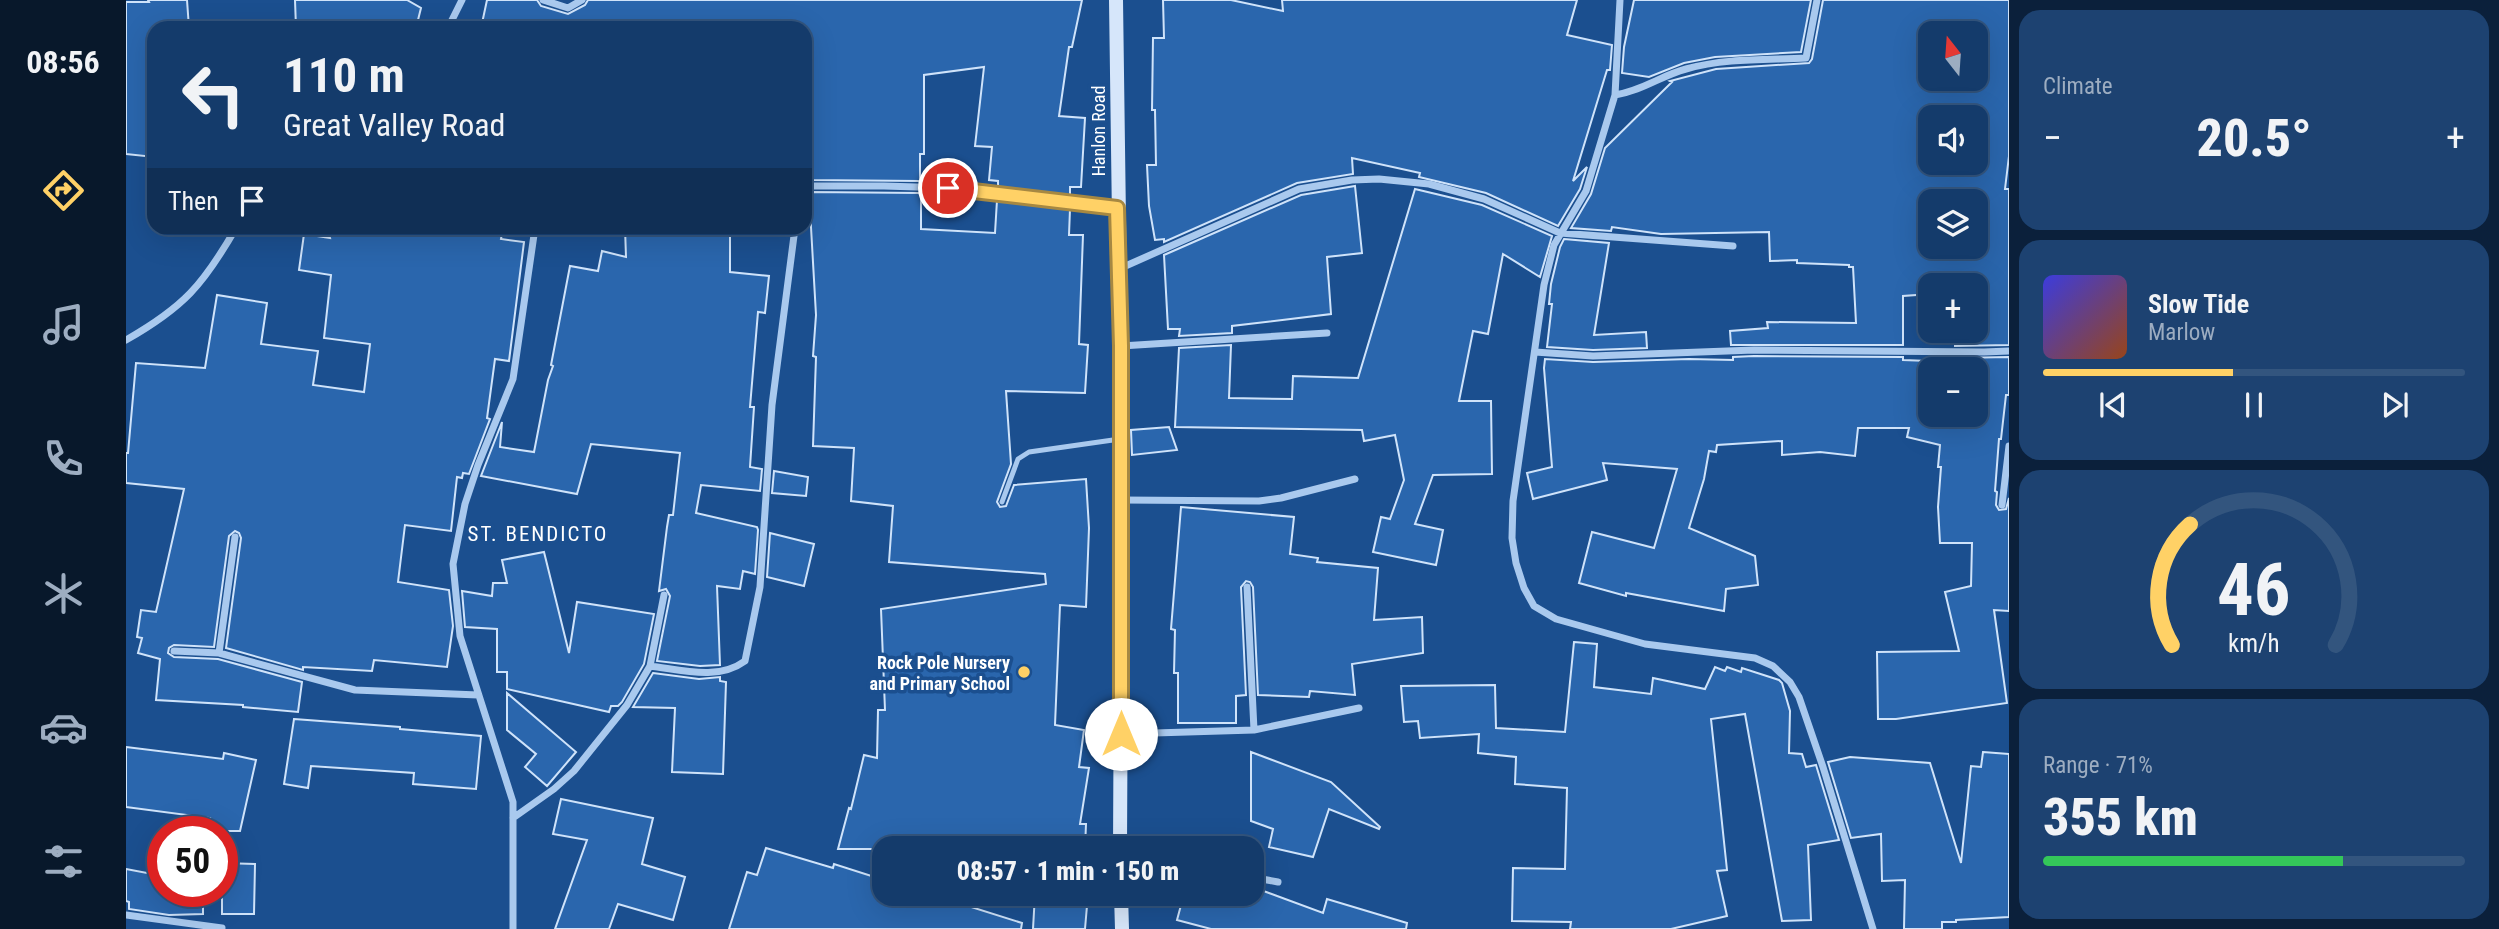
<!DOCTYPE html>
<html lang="en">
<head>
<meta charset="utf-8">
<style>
	body { margin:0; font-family:"Roboto Condensed",sans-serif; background:#1d4271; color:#f1f3f6; height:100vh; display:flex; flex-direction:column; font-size:26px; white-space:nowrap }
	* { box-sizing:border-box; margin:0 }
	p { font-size:23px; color:#9dadc1 }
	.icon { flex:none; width:38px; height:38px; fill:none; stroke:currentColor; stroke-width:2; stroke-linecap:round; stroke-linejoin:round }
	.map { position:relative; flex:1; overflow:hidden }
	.sheet { display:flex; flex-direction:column; gap:10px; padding:10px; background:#0b203b; width:490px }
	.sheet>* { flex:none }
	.top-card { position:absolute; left:21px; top:21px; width:665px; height:214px; border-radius:21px; box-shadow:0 7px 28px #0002,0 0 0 2px #33557e; background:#143b6b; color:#f1f3f6; overflow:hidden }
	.needle { width:46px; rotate:343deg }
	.fabs { position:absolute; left:1792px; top:21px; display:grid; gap:14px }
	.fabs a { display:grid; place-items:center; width:70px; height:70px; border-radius:14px; background:#143b6b; box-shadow:0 7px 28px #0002,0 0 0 2px #33557e; font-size:35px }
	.speed { position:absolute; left:21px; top:816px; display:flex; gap:14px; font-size:35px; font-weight:700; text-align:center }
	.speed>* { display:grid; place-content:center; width:91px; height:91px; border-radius:50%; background:#143b6b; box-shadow:0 7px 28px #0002,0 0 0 2px #33557e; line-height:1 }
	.speed .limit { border:10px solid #d22; background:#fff; color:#111 }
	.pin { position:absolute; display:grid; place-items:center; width:60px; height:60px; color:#fff; margin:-30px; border:4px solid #fff; border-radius:50%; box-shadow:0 2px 7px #0007 }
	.me { position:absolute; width:77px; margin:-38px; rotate:0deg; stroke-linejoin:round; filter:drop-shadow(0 0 5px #0008) }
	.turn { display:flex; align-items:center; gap:24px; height:147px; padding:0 21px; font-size:32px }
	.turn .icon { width:91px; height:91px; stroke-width:2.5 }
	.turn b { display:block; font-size:49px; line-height:60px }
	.then { display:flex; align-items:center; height:66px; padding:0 21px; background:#0003; gap:14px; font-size:26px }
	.big { font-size:52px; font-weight:800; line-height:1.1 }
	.sheet .card { flex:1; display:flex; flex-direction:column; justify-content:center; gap:10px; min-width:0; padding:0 24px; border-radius:21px; background:#1d4271 }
	.sheet .dial { align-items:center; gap:0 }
	.dial svg { height:182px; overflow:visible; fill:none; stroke:#33557e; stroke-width:7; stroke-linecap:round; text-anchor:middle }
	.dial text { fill:#f1f3f6; stroke:none }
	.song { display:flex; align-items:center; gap:21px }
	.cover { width:84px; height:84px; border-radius:10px; background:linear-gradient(135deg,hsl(240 70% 55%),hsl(20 70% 35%)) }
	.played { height:7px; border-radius:4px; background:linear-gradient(90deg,#ffd166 45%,#33557e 45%) }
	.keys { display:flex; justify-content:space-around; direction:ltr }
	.heat { display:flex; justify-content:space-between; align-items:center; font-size:38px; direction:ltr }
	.charge { height:10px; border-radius:5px; background:linear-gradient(90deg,#34c759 71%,#33557e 0) }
	.trip { position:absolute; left:746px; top:836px; width:392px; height:70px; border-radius:21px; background:#143b6b; box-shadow:0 7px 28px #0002,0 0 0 2px #33557e; font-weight:800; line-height:70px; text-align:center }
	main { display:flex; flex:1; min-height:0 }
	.menu { display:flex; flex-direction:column; width:126px; justify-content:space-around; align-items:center; background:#08182b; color:#9dadc1 }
	.menu .icon { width:49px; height:49px }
	.menu .selected { color:#ffd166 }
	.menu b { font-size:32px; color:#f1f3f6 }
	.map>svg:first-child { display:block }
</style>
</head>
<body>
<main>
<nav class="menu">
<b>08:56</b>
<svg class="icon selected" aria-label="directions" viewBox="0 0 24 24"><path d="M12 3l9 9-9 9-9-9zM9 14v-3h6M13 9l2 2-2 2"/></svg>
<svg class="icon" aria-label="music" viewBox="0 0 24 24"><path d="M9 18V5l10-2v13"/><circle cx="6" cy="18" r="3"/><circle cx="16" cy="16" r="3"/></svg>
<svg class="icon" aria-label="phone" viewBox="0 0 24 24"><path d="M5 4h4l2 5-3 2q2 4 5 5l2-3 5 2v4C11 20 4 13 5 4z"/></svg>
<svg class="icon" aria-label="climate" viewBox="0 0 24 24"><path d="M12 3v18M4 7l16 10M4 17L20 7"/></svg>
<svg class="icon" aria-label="car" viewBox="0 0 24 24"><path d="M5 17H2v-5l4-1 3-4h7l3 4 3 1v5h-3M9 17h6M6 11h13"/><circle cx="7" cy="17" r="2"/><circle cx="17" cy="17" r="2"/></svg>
<svg class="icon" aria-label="filters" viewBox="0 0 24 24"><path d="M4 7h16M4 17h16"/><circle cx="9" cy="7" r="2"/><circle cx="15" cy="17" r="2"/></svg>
</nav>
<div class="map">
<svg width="1883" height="929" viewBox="0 0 1883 929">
	<rect width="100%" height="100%" fill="#1b4f8f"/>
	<!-- building -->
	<path fill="#2a66ad" stroke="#cfe3fa" stroke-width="2" fill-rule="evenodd" d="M22,0H61L63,28H28V157L0,154V2H23Z
		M169,0H281L295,8L290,28H170Z
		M361,0H411L415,6L442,14L459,5L462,0H956L946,47H943L933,116L959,118L955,187H944V196L872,188V181L863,180L866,147L849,146L858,67L798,75V154H794V181L682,180L679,125V28H355Z
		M1037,0H1105L1157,11L1156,0H1451L1441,35L1486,45L1484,70H1481L1447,181L1461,167L1454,189L1432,226L1360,193L1293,177L1294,173L1226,158L1227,174L1171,183L1038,242V239L1029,240L1023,206L1021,165H1030L1029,110H1026L1027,38H1038Z
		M1508,0H1685L1675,52L1589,57L1558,63L1523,77L1496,73L1498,47Z
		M1697,0H1883V156L1879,189H1883V345L1829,346V331H1850V285H1804V294L1777,296V345H1605L1604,331L1642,328L1641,322L1730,323L1727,267H1723V265L1671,263V260L1644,261L1643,232L1535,234L1486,227L1485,231L1445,228L1465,194L1479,148L1546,82L1544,81L1590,69L1683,63L1686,59ZM1804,33H1850V79H1804ZM1804,117H1850V163H1804ZM1804,201H1850V247H1804Z
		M1229,186L1236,253L1201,257L1205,314L1106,326V333L1053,336L1054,329H1042L1038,255L1175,195Z
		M1289,189L1356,205L1426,236L1414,277L1377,254L1362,334L1347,331L1333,401H1365L1366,474L1307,475L1289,524L1317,530L1310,565L1247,552L1255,517L1264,519L1278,480L1269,435L1238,441L1236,430L1049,427L1053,348L1105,345L1103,398L1166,399L1167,376L1232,378Z
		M683,192L795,193V229L869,233L871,200L944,209L943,235H957L953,344L962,345L959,393L880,391L885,464L871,502L874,507L880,506L888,485L960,479L963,528L960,607L934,605L929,725L958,730L953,767L963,768L954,824H960L959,849L811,847V849H712L723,808L725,809L738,755L751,758L752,710H759L755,609L920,584L919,574L763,562L767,506L725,501L728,448L687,446L690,357L687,356L690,315Z
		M201,228H377L375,239L398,242L383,361L369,359L361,418L364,419L343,474L337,473L336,478L331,477L325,531L279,525L272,582L323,590L327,626L321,667L248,660L246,671L177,667V670L100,648L115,538L113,533L109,531L103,536L88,647L48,645L43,648L42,653L48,657L92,659L176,682L172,712L117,707V705L30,700L34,659L12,653L16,638L11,637L15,610L30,612L58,489L0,483V453H2L10,363L79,368L91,295L141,303L135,344L192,351L187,385L238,392L244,344L198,338L205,275L173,270L178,234L204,238Z
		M499,228H604V272L643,276L639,313L632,312L624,407H628L624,467L636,469L634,491L575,485L570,513L631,527L632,530L629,574L617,571L614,589L591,586L594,665L574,666L531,661L544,596L540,589L533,591L541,527L543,515H547L554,453L465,444L451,494L355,476L376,422L374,447L408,452L422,380L427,366L425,365L444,266L472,271L476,251L500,257Z
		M1438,239L1483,243L1468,335L1520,332L1521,348L1467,350L1421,347L1426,304H1423L1425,284L1434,247Z
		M1628,356L1777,357V360L1829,362V358L1883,357V395H1880L1875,439H1873L1869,491L1871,492L1870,505L1873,510L1880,509L1883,498V611L1868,610L1881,703L1770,719H1752L1751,652L1833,651L1819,592L1845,586L1846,543H1814L1812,507L1815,467H1812L1814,445L1781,437L1783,428H1732L1729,456L1694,452L1656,455V441L1591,445L1590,452L1583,451L1578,479L1563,528L1629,556L1632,585L1600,589L1598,611L1500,593V596L1453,583L1466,532L1528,548L1551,469L1477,463L1481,480L1407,499L1401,473L1426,467L1418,368L1419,359L1467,362L1563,359L1607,360V357ZM1804,369H1850V415H1804Z
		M1043,427L1051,450L1006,455L1005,430Z
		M648,471L682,477L680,496L646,493Z
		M1055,507L1168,517L1164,554L1192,558L1191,562L1252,568L1248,620L1296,617L1297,653L1226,664L1229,695L1184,691L1183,697L1132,695L1127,587L1124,582L1120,581L1115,587L1120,695L1110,696V723H1052V673H1048L1049,630L1045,629Z
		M644,533L688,544L678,586L641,577Z
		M418,552L443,653L451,602L528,614L518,664L496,702L492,706H485L483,712L381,689V672H371V629L339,627L336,591L366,596L367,583H381L376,560Z
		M1448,642L1471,644L1468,687L1525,694L1527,678L1579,689L1589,667L1599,671L1601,667L1615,672L1616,668L1653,680L1656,683L1664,711L1663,753L1676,754L1680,767L1690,765L1713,840L1682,845L1685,920L1656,921L1619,714L1585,719L1601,870L1591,871L1601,916L1545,929H1444L1445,922L1386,921L1387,868L1439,869L1441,788L1389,784L1390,757L1352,753L1353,734L1294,738L1292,721L1278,722L1275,686L1369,685L1370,728L1439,732Z
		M527,673L573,679L594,677V681L600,682L597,774L546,772L549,708L507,707Z
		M381,693L450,752L421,786L399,767L410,754L381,730Z
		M168,719L274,727V729L355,736L350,789L287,784L288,773L185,766L182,788L158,784Z
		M0,747L97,759L98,753L130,760L114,831H81L84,818L0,807Z
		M1125,752L1205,782L1254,827L1253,829L1203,809L1187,857L1143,847L1147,829L1125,821Z
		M1857,752L1883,754V917L1830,920V922H1816V929H1778L1779,880L1756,881L1755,834L1725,838L1702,762L1724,757L1804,763L1835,863L1845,766L1855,767Z
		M435,799L527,818L516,864L559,877L547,920L492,904L483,929H429L461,840L427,834Z
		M640,848L707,868L708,864L758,880V894H804L896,923L895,929H603L621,872L631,875Z
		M96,863L129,864L128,914H96Z
		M0,869L37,876V891H77V914L43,915L3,909V902L0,901Z
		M1132,889L1197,913L1201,899L1281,923L1280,929H1085L1051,920L1058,894H1125V890L1131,892Z
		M909,894H962L959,929H907Z"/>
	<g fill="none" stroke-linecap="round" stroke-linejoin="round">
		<!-- lane -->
		<path stroke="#a9c9ee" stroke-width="5" d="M876,502L892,459L903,452L994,439"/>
		<!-- street -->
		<path stroke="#a9c9ee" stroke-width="7" d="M417,0L442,8L456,0
			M1494,0L1489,95L1460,191L1428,245L1418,285L1387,501L1386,538L1390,563L1398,588L1408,606L1430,619L1519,644L1629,658L1647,666L1664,682L1673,697L1697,767L1747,929
			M322,28L336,0
			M1489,95C1518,90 1534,76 1560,69C1599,58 1640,60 1680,58L1691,0
			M679,186H758L823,188L991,208
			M995,268L1173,189L1226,180L1253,179L1303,184L1358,199L1434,233L1607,246
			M0,340C58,307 77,285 110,228
			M995,346L1201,333
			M1409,352L1467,356L1628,350L1858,352L1883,351
			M996,500L1133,501L1155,498L1229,479
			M1876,505L1883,446
			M1121,587L1128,730
			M48,651L93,653L229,690L352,695
			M93,653L109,537
			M524,666C556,670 592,681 619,661L634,587L646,405L669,228
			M995,734L1128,730L1233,708
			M387,818L428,789L448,771L501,705L524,666L538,595
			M1125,877L1152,882
			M0,915L96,928
			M387,929V802L334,636L327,564L339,504L352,465L387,379L409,228"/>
		<!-- secondary -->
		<path stroke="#d6e6fa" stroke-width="14" d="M990,0L996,439L994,849
			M995,894L996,929"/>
	</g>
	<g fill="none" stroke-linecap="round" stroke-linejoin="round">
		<!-- route casing -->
		<g stroke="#a68842" stroke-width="18">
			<path id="route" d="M822,188L991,208L995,346V734"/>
		</g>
		<!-- route -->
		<use href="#route" stroke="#ffd166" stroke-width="12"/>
	</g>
	<!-- markers -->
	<circle fill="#ffd166" stroke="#1b4f8f" stroke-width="2.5" cx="898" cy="672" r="7"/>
	<g text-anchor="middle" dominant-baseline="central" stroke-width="7" stroke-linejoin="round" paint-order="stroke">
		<!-- street labels -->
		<g font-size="18" fill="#fff" stroke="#1b4f8f">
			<text transform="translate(972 131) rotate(-90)">Hanlon Road</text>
		</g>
		<!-- poi labels -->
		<g font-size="18" font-weight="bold" fill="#fff" stroke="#1b4f8f" text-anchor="end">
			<text x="884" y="662">Rock Pole Nursery<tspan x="884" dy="21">and Primary School</tspan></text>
		</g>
		<!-- quarter labels -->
		<g font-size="21" letter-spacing="2" fill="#fff" stroke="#1b4f8f">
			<text x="412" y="534">ST. BENDICTO</text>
		</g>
	</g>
</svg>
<div class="fabs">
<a><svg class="needle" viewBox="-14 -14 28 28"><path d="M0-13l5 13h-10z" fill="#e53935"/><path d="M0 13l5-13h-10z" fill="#9dadc1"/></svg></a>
<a><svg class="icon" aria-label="sound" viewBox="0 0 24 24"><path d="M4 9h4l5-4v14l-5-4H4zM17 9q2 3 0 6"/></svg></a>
<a><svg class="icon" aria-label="layers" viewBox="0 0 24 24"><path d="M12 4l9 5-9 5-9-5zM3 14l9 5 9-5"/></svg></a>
<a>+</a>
<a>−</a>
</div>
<div class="speed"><div class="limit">50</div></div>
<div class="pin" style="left:822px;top:188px;background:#d93025"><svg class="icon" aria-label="arrive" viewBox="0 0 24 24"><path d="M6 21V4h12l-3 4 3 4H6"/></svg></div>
<svg class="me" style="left:995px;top:734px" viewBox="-20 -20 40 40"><circle r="19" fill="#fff"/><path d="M0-13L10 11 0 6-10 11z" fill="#ffd166"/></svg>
<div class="trip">08:57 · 1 min · 150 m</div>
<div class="top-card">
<div class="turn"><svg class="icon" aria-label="left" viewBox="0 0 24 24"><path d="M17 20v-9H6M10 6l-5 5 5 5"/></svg><div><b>110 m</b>Great Valley Road</div></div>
<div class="then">Then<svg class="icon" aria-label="arrive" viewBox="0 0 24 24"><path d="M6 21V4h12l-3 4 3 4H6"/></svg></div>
</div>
</div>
<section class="sheet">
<div class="card"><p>Climate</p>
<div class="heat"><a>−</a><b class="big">20.5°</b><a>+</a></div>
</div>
<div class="card">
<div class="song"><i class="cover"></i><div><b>Slow Tide</b><p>Marlow</p></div></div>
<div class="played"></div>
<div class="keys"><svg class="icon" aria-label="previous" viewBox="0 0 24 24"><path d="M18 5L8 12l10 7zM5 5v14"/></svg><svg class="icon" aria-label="pause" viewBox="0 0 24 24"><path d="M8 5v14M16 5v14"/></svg><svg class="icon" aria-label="next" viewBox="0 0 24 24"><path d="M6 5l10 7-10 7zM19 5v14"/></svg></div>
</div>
<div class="card dial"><svg viewBox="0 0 100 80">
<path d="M14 69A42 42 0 1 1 86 69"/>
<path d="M14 69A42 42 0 0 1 22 16" stroke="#ffd166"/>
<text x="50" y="56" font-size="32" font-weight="700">46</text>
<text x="50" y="72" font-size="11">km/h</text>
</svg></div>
<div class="card"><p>Range · 71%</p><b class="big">355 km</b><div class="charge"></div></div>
</section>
</main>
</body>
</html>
